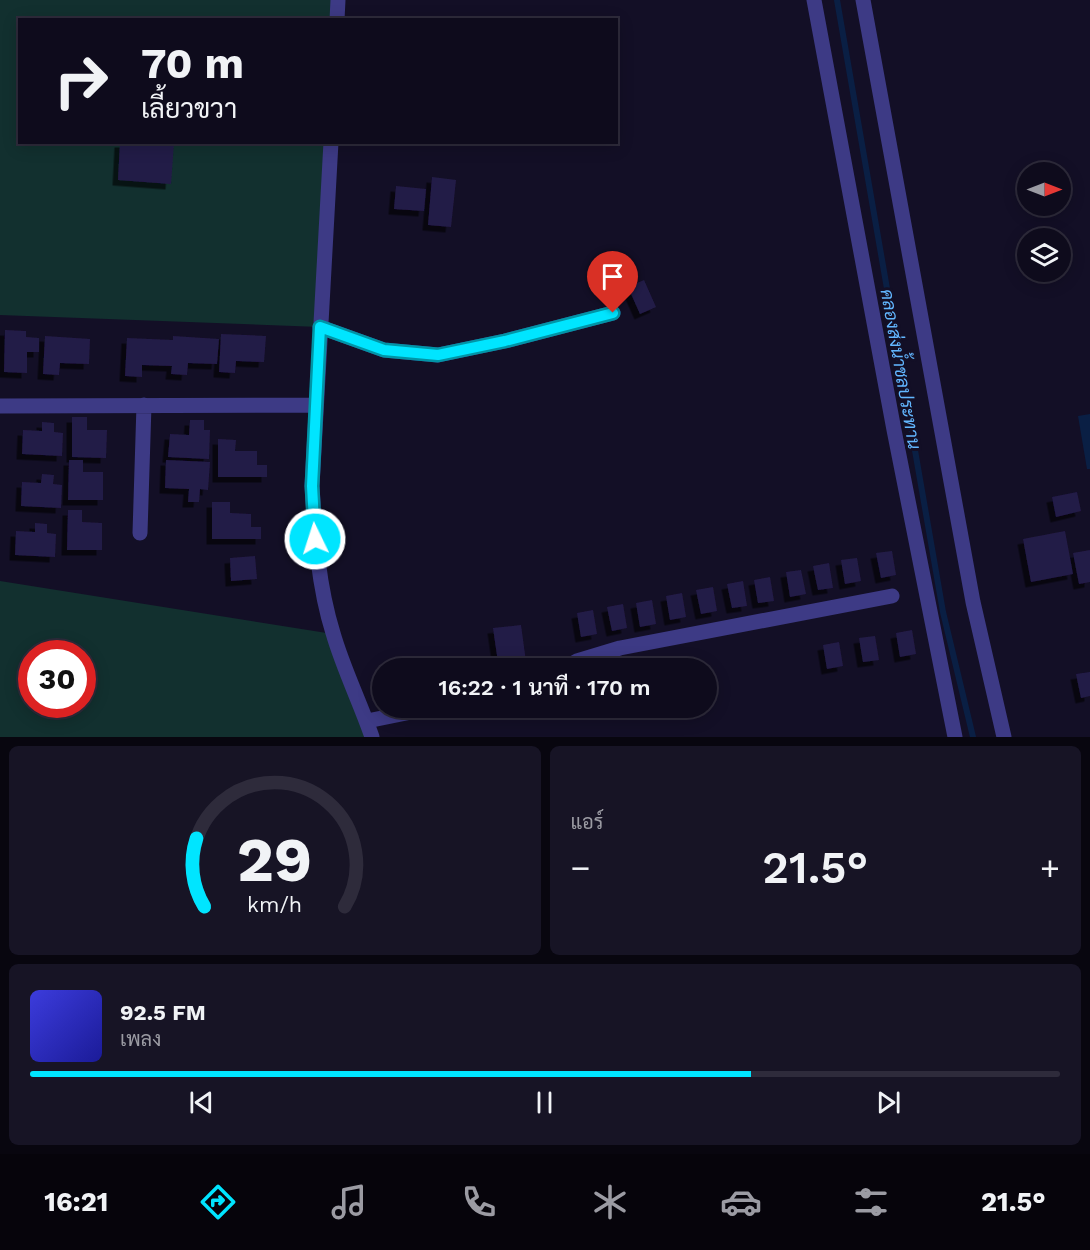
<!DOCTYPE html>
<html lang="th">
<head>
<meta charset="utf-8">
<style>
	body { margin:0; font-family:"Work Sans",Sarabun,sans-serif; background:#171425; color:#f1f3f6; height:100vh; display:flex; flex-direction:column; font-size:22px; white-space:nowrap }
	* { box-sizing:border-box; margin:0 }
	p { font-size:20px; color:#9b9ba3 }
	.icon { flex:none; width:33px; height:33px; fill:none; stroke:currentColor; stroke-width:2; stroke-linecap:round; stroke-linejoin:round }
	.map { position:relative; height:737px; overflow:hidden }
	.side { display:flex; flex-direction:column; gap:9px; padding:9px; background:#08060f; flex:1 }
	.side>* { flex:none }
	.hud { position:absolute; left:18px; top:18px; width:600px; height:126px; border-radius:0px; box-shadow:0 3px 15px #0003,0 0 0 2px #2e2b3b; background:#0e0b1c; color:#f1f3f6; overflow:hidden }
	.needle { width:39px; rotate:90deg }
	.controls { position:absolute; left:1017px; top:162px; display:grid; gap:12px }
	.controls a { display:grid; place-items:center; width:54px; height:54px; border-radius:50%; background:#0e0b1c; box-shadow:0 3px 15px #0003,0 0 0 2px #2e2b3b; font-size:30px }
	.speed { position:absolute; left:18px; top:640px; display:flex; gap:12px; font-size:30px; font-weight:700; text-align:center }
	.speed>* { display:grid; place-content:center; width:78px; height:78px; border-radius:50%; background:#0e0b1c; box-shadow:0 3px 15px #0003,0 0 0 2px #2e2b3b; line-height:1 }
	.speed .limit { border:9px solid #d22; background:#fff; color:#111 }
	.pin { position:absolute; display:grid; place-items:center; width:51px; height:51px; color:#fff; margin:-62px -26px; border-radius:50% 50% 50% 0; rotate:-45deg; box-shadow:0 0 6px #0007 }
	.pin .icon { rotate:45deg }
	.me { position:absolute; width:66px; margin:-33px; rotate:356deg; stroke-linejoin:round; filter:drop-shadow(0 0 4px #0008) }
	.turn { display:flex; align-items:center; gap:21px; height:126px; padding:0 24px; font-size:27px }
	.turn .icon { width:78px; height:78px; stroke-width:2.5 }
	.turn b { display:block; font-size:42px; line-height:51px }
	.big { font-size:45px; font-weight:600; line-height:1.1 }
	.side .card { flex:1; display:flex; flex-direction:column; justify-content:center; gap:9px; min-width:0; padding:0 21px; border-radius:9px; background:#171425 }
	.side .dial { align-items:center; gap:0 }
	.dial svg { height:156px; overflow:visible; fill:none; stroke:#2e2b3b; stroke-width:7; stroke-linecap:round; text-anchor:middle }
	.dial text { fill:#f1f3f6; stroke:none }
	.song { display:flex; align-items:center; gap:18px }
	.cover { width:72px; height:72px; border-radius:9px; background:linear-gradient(135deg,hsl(240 70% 55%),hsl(240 70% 35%)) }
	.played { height:6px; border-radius:3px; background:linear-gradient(90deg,#00e5ff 70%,#2e2b3b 70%) }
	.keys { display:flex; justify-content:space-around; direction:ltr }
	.heat { display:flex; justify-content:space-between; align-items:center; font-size:33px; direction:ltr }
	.side .tiles { flex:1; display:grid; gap:9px; grid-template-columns:1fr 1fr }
	.card:last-child { grid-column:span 2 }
	.trip { position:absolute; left:372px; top:658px; width:345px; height:60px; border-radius:30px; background:#0e0b1c; box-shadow:0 3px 15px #0003,0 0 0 2px #2e2b3b; font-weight:600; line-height:60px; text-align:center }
	.tab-bar { display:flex; height:96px; justify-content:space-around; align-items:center; background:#06040b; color:#9b9ba3 }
	.tab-bar .icon { width:42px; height:42px }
	.tab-bar .current { color:#00e5ff }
	.tab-bar b { font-size:27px; color:#f1f3f6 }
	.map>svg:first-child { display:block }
</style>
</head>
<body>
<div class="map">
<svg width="1090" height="737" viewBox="0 0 1090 737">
	<defs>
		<filter id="shadow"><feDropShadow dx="-5.5" dy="5.5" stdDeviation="0" flood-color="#0009"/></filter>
	</defs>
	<rect width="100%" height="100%" fill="#130f26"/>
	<!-- green -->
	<path fill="#12302f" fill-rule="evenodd" d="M0,0H338L337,19L20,20V142L331,143L320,327L0,315Z
		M0,581L333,634L372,737H0ZM32,654H82V705H32Z"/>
	<!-- water -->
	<path fill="#0a1f44" d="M1090,414V469H1087L1078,416Z"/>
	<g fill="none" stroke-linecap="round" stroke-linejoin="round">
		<!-- stream -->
		<path stroke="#0a1f44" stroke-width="6" d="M837,0L943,612L973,737"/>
	</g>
	<!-- building -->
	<path fill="#241b47" filter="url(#shadow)" d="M120,142H174L171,184L118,180Z
		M432,177L456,180L451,227L428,225Z
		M396,186L426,189L424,211L394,209Z
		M644,280L656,307L640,314L628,287Z
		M5,330L26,331V337L39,338V352H27V373L4,372Z
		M221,334L266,336L264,362L236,361L235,373L219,372Z
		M45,336L90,339L89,364L60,363L59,375L43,374Z
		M173,336L219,339L217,364L188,363L187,375L171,374L172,366L142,365V377L125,376L127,338L173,340Z
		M72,417H87V430H107L106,458L72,457Z
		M190,420H204V430H210L209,459L168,457L170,434L189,435Z
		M42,422L54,423V432L63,433L62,456L22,454L23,430L42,431Z
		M218,439L236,440L235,451H257V465H267V477H218Z
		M69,460H83V472H103V500H68Z
		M166,460L210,462L208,490L200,489L199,502H188L189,489L165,488Z
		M42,474L54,475L53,484L62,485L61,508L21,506L22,482L41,483Z
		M1077,492L1081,511L1056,517L1052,497Z
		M212,502H230V513L251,514V527H261V539H212Z
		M68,510H82V522L102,523V550H67Z
		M35,523L47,524V533L56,534L55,557L15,555L16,531L35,532Z
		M1065,531L1073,574L1031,582L1023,539Z
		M1090,550V582L1079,584L1073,553Z
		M892,551L896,575L881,578L876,553Z
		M255,556L257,579L231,581L230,558Z
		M857,558L861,581L845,584L841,560Z
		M829,563L833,588L818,590L813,566Z
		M801,570L806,594L790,597L786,572Z
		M770,577L774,601L758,603L754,580Z
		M743,581L747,606L732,608L727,584Z
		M713,587L717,611L701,614L696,590Z
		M682,593L686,617L670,620L666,596Z
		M652,600L656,624L640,627L636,603Z
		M623,604L627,628L612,631L607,607Z
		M593,610L597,634L581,637L577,613Z
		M521,625L527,669H499L493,628Z
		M912,630L916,654L900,657L896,633Z
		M875,636L879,660L863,662L859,638Z
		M839,642L843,666L827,669L823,645Z
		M1090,672V696L1081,698L1076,674Z"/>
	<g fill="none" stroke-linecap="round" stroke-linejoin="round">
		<!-- minor -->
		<path stroke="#3d3a85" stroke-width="15" d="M814,0L894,430L955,737
			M863,0L973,602L1004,737
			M337,20L338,0
			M331,142L312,486C315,535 318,585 333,633C343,668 360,702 372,737
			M320,327L384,350L438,355L505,341L613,313
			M0,406L316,405
			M140,533L144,405
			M563,669L577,661L620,648L892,596
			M367,721L431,708"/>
	</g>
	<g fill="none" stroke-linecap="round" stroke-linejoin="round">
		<!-- route casing -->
		<g stroke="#0095a6" stroke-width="15">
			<path id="route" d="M315,539L312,486L320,327L384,350L438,355L505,341L613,313"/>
		</g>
		<!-- route -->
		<use href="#route" stroke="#00e5ff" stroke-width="10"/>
	</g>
	<g text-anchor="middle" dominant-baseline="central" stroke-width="6" stroke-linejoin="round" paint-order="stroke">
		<!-- water labels -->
		<g font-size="18" font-style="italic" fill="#62b6ff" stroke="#130f26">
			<text transform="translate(901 369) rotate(80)">คลองส่งน้ำชลประทาน</text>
		</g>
	</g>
</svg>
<div class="controls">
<a><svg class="needle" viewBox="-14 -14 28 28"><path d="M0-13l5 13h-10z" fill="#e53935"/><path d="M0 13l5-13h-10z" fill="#9b9ba3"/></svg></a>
<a><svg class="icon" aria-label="layers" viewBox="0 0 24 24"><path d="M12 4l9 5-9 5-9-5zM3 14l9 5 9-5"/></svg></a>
</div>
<div class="speed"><div class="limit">30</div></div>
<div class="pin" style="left:613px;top:313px;background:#d93025"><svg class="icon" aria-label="arrive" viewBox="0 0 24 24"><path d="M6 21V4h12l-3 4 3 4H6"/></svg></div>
<svg class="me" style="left:315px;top:539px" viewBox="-20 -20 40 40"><circle r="17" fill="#00e5ff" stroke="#fff" stroke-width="3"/><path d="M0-11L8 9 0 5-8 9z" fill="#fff"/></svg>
<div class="trip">16:22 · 1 นาที · 170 m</div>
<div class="hud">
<div class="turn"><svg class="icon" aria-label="right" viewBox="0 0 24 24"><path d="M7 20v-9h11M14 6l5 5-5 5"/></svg><div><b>70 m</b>เลี้ยวขวา</div></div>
</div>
</div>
<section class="side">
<div class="tiles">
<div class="card dial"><svg viewBox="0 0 100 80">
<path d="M14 69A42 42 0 1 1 86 69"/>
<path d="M14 69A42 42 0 0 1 10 34" stroke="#00e5ff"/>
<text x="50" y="56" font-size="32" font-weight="700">29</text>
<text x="50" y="72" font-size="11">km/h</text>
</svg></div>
<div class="card"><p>แอร์</p>
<div class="heat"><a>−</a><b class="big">21.5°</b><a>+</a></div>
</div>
<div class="card">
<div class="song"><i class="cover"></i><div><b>92.5 FM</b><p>เพลง</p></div></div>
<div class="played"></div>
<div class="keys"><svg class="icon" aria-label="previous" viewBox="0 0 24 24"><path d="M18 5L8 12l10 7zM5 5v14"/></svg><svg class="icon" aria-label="pause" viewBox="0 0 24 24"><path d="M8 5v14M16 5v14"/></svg><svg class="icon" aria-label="next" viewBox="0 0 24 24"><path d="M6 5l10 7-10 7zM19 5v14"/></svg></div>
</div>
</div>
</section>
<nav class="tab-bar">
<b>16:21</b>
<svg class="icon current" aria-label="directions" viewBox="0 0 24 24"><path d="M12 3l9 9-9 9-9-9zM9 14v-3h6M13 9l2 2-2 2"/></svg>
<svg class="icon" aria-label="music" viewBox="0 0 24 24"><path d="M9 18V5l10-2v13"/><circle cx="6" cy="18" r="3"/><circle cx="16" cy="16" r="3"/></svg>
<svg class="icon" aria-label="phone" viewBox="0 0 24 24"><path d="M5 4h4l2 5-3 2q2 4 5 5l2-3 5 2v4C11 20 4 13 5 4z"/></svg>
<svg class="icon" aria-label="climate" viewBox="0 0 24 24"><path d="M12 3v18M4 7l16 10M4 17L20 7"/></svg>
<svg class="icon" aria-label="car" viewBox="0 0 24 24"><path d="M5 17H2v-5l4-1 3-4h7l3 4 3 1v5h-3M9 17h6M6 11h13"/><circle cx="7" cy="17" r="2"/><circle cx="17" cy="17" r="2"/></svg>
<svg class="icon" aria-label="filters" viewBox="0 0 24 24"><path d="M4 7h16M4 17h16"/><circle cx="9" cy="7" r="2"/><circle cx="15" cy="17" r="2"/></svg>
<b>21.5°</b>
</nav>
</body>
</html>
